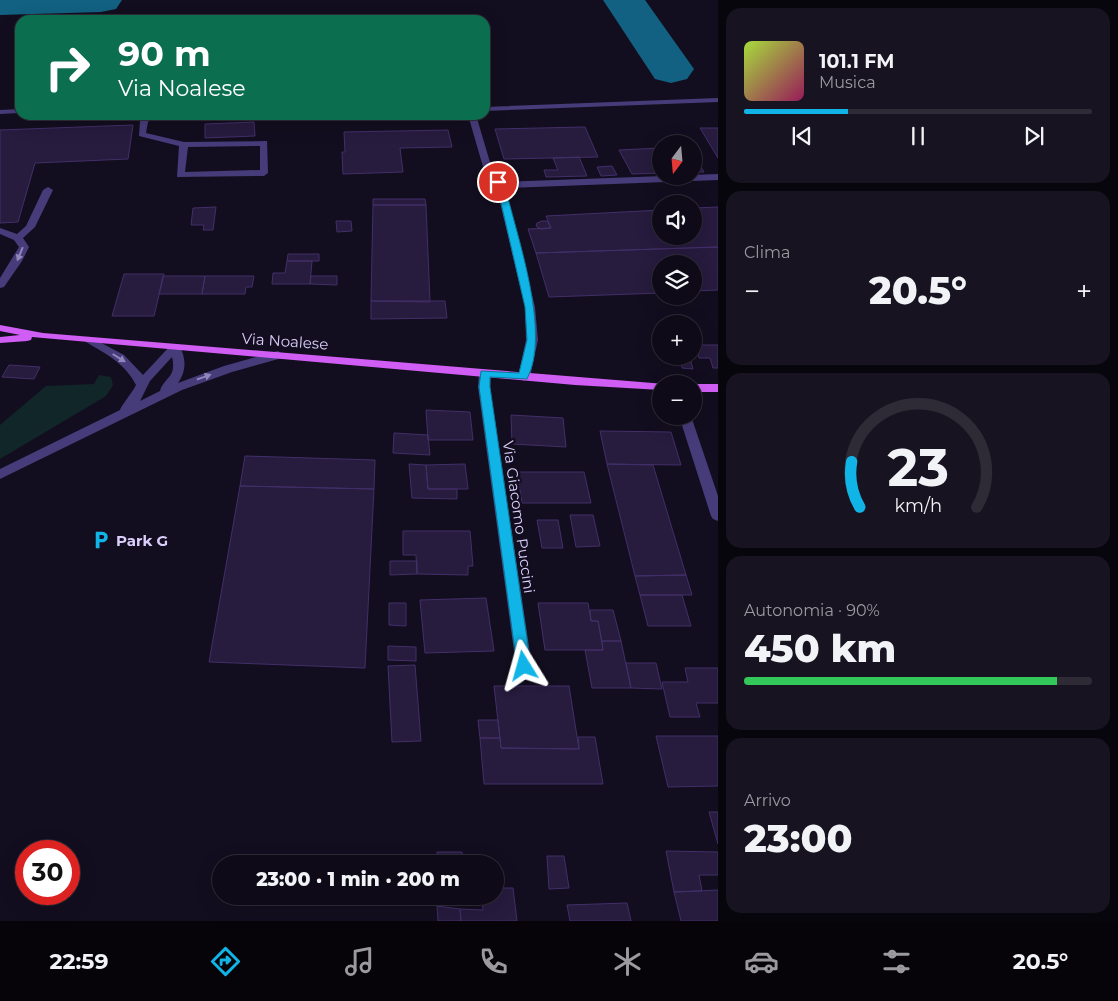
<!DOCTYPE html>
<html lang="it">
<head>
<meta charset="utf-8">
<style>
	body { margin:0; font-family:Montserrat,sans-serif; background:#171320; color:#f1f3f6; height:100vh; display:flex; flex-direction:column; font-size:19px; white-space:nowrap }
	* { box-sizing:border-box; margin:0 }
	p { font-size:16px; color:#9b9aa1 }
	.icon { flex:none; width:28px; height:28px; fill:none; stroke:currentColor; stroke-width:2; stroke-linecap:round; stroke-linejoin:round }
	.map { position:relative; flex:1; overflow:hidden }
	.drawer { display:flex; flex-direction:column; gap:8px; padding:8px; background:#08060d; width:400px }
	.drawer>* { flex:none }
	.banner { position:absolute; left:15px; top:15px; width:475px; height:105px; border-radius:15px; box-shadow:0 5px 20px #0002,0 0 0 1px #2e2b36; background:#0b6e4f; color:#fff; overflow:hidden }
	.needle { width:32px; rotate:196deg }
	.controls { position:absolute; left:652px; top:135px; display:grid; gap:10px }
	.controls a { display:grid; place-items:center; width:50px; height:50px; border-radius:50%; background:#0e0a17; box-shadow:0 5px 20px #0002,0 0 0 1px #2e2b36; font-size:25px }
	.speed { position:absolute; left:15px; top:840px; display:flex; gap:10px; font-size:25px; font-weight:700; text-align:center }
	.speed>* { display:grid; place-content:center; width:65px; height:65px; border-radius:50%; background:#0e0a17; box-shadow:0 5px 20px #0002,0 0 0 1px #2e2b36; line-height:1 }
	.speed .limit { border:8px solid #d22; background:#fff; color:#111 }
	.pin { position:absolute; display:grid; place-items:center; width:42px; height:42px; color:#fff; margin:-21px; border:2px solid #fff; border-radius:50%; box-shadow:0 1px 5px #0007 }
	.me { position:absolute; width:55px; margin:-28px; rotate:352deg; stroke-linejoin:round; filter:drop-shadow(0 0 4px #0008) }
	.turn { display:flex; align-items:center; gap:18px; height:105px; padding:0 20px; font-size:22px }
	.turn .icon { width:65px; height:65px; stroke-width:2.5 }
	.turn b { display:block; font-size:35px; line-height:42px }
	.big { font-size:38px; font-weight:800; line-height:1.1 }
	.drawer .widget { flex:1; display:flex; flex-direction:column; justify-content:center; gap:8px; min-width:0; padding:0 18px; border-radius:15px; background:#171320 }
	.drawer .dial { align-items:center; gap:0 }
	.dial svg { height:130px; overflow:visible; fill:none; stroke:#2e2b36; stroke-width:7; stroke-linecap:round; text-anchor:middle }
	.dial text { fill:#f1f3f6; stroke:none }
	.song { display:flex; align-items:center; gap:15px }
	.cover { width:60px; height:60px; border-radius:8px; background:linear-gradient(135deg,hsl(80 70% 55%),hsl(330 70% 35%)) }
	.played { height:5px; border-radius:2px; background:linear-gradient(90deg,#10b4e6 30%,#2e2b36 30%) }
	.keys { display:flex; justify-content:space-around; direction:ltr }
	.heat { display:flex; justify-content:space-between; align-items:center; font-size:28px; direction:ltr }
	.charge { height:8px; border-radius:4px; background:linear-gradient(90deg,#34c759 90%,#2e2b36 0) }
	.trip { position:absolute; left:212px; top:855px; width:292px; height:50px; border-radius:25px; background:#0e0a17; box-shadow:0 5px 20px #0002,0 0 0 1px #2e2b36; font-weight:800; line-height:50px; text-align:center }
	.tab-bar { display:flex; height:80px; justify-content:space-around; align-items:center; background:#060409; color:#9b9aa1 }
	.tab-bar .icon { width:35px; height:35px }
	.tab-bar .current { color:#10b4e6 }
	.tab-bar b { font-size:22px; color:#f1f3f6 }
	main { display:flex; flex:1; min-height:0 }
	.map>svg:first-child { display:block }
</style>
</head>
<body>
<main>
<div class="map">
<svg width="718" height="921" viewBox="0 0 718 921">
	<rect width="100%" height="100%" fill="#130e1f"/>
	<!-- green -->
	<path fill="#112628" d="M99,375L111,377L113,385L106,396L0,459V425L46,386L94,384Z"/>
	<g fill="none" stroke-linecap="round" stroke-linejoin="round">
		<!-- taxiway -->
		<path fill="#126182" fill-rule="evenodd" d="M0,0H122L116,9L101,12L0,15Z
			M603,0H645L694,69L687,79L671,83L655,79Z"/>
	</g>
	<!-- building -->
	<path fill="#271b3e" stroke="#422f69" d="M254,122L255,136L205,138V124Z
		M133,125L128,159L35,163L18,222L0,223V130Z
		M585,127L598,157L504,159L495,129Z
		M700,128H718V158Z
		M448,130L452,147L400,148L403,172L343,174L342,152H345L344,132Z
		M661,148V173L632,174L619,150Z
		M694,155L704,172H694Z
		M579,157L587,176L546,177L544,170H558L553,158Z
		M612,166L617,175L601,176L597,167Z
		M373,199H425L426,205H373Z
		M373,205H426L430,302L371,301Z
		M216,207L213,230H203L204,225H191L193,208Z
		M718,207V247L536,253L528,229L551,228L546,216L661,210V236H694V208Z
		M336,221H351L352,231L337,232Z
		M542,221H547L551,228L541,229L536,226L537,223Z
		M718,247V290L694,291V264H661V293L549,297L536,253Z
		M288,254H319V261H287Z
		M287,261H312L310,284H272L273,273H285Z
		M124,274H164L154,316H112Z
		M163,276H205L202,294H159Z
		M205,276H254L252,287H246L245,294H202Z
		M311,276H337V285L310,284Z
		M371,301H445L447,318L371,319Z
		M695,345H718V368H713L710,358H699Z
		M681,361L691,362L693,369L682,368Z
		M9,365L40,367L34,379L2,377Z
		M426,410L470,412L473,440H428Z
		M511,415L563,418L566,447L512,444Z
		M600,431L671,432L681,465L607,464Z
		M394,433L428,435L430,455L393,453Z
		M245,456L375,460L374,489L240,486Z
		M409,464L426,465L428,489H457V499L412,498Z
		M465,464L468,489H428L426,465Z
		M607,464L653,465L686,575L635,576Z
		M517,472H584L591,503H522Z
		M240,486L374,489L365,668L209,662Z
		M570,515H593L600,546L576,547Z
		M537,520H558L563,548H542Z
		M403,531H470L473,566H468V575L417,574L416,555H403Z
		M390,561H417V574L390,575Z
		M686,575L692,595H640L635,576Z
		M640,595H682L691,626H648Z
		M486,598L494,651L425,653L420,600Z
		M389,603H406V626L389,625Z
		M538,603H588L591,621H598L603,650H545Z
		M590,610H613L621,641H602L598,621H591Z
		M602,641H621L631,688H592L585,650H603Z
		M388,646L416,647V661L388,660Z
		M626,663H656L662,689L631,688Z
		M415,665L421,741L392,742L388,666Z
		M685,668H718V703H696L700,717H670L662,682H688Z
		M494,686H569L579,749L501,748Z
		M478,720H498L500,738H480Z
		M656,736H718V786L668,787Z
		M578,737H595L603,784H484L480,738H500L501,748L579,749Z
		M709,812H718V844Z
		M666,851L718,852V875H699L702,891L674,892Z
		M437,852H462L463,864H438Z
		M547,856H564L569,888L549,889Z
		M496,888H513L517,921H461L460,909L483,910L482,896H496Z
		M718,890V921H681L674,892Z
		M627,903L631,921H570L567,905Z
		M437,906L460,909L461,921H438Z"/>
	<g fill="none" stroke-linecap="round" stroke-linejoin="round">
		<!-- minor -->
		<path fill="#473c7a" fill-rule="evenodd" d="M718,98V102L485,111V107Z
			M20,109V113L0,114V110Z
			M146,115H155L148,122L146,133L184,142L267,141L268,173L264,176L177,177L179,146L139,136L140,121ZM260,146V170L185,172L188,147Z
			M172,115L194,117L309,115L305,117L194,121Z
			M468,115H476L492,169L503,182L718,174V180L505,188L535,307L538,340L530,377L524,381L518,377L526,340L525,307L497,190L484,170Z
			M48,187L53,190L35,227L23,238L29,247L22,261L4,287L0,288V278L19,247L14,240L0,234V228L17,234L26,226L43,190Z
			M90,337L124,355L143,375L171,345H179C186,358 187,370 178,383L224,366L274,352L278,351L284,355L282,358L232,372L182,390L0,479V469L120,410C121,406 132,393 136,385C125,363 106,354 86,342L84,340ZM172,357C177,378 164,377 160,391L140,401L150,381Z
			M485,370L491,374L490,387L532,666L529,671L524,672L519,671L516,666L478,387L479,374Z
			M679,416H691L718,496V521L713,519L711,516Z"/>
		<!-- major -->
		<path fill="#d05ef4" fill-rule="evenodd" d="M0,325L43,333L665,384H661V390L575,385L32,337L31,340L27,341L0,343V337L20,335L0,331Z
			M694,384H718V392H694Z"/>
	</g>
	<!-- one-way arrows -->
	<defs><path id="oneway-solid" d="M-6-.8H1V-3.2L6.5 0L1 3.2V.8H-6Z" transform="scale(1.25)"/></defs>
	<g fill="#9086bb">
		<use href="#oneway-solid" transform="translate(20 254) rotate(112)"/>
		<use href="#oneway-solid" transform="translate(119 358) rotate(32)"/>
		<use href="#oneway-solid" transform="translate(204 377) rotate(-19)"/>
	</g>
	<!-- route -->
	<path fill="#10b4e6" stroke="#0a7596" d="M498,179L501,180L506,190C518,240 551,333 527,379L490,377V387L531,666L529,670L524,671L519,670L517,666L479,387L481,371L519,373L527,340L525,307L498,190L494,182Z"/>
	<!-- icons -->
	<defs>
		<g id="parking-bare" transform="scale(1.5)"><path d="M-3.5-5.5H1a3.5 3.5 0 0 1 0 7H-1V5.5H-3.5ZM-1-3.4V-.6H.8a1.4 1.4 0 0 0 0-2.8Z" fill="#10b4e6" stroke="#130e1f" stroke-width="2.5" paint-order="stroke"/></g>
	</defs>
	<g fill-rule="evenodd">
		<use href="#parking-bare" x="101" y="540"/>
	</g>
	<g text-anchor="middle" dominant-baseline="central" stroke-width="5" stroke-linejoin="round" paint-order="stroke">
		<!-- street labels -->
		<g font-size="15" fill="#dacffc" stroke="#130e1f">
			<text transform="translate(285 341) rotate(4)">Via Noalese</text>
			<text transform="translate(519 517) rotate(82)">Via Giacomo Puccini</text>
		</g>
		<!-- poi labels -->
		<g font-size="15" font-weight="bold" fill="#dacffc" stroke="#130e1f" text-anchor="start">
			<text x="116" y="540">Park G</text>
		</g>
	</g>
</svg>
<div class="controls">
<a><svg class="needle" viewBox="-14 -14 28 28"><path d="M0-13l5 13h-10z" fill="#e53935"/><path d="M0 13l5-13h-10z" fill="#9b9aa1"/></svg></a>
<a><svg class="icon" aria-label="sound" viewBox="0 0 24 24"><path d="M4 9h4l5-4v14l-5-4H4zM17 9q2 3 0 6"/></svg></a>
<a><svg class="icon" aria-label="layers" viewBox="0 0 24 24"><path d="M12 4l9 5-9 5-9-5zM3 14l9 5 9-5"/></svg></a>
<a>+</a>
<a>−</a>
</div>
<div class="speed"><div class="limit">30</div></div>
<div class="pin" style="left:498px;top:182px;background:#d93025"><svg class="icon" aria-label="arrive" viewBox="0 0 24 24"><path d="M6 21V4h12l-3 4 3 4H6"/></svg></div>
<svg class="me" style="left:524px;top:666px" viewBox="-20 -20 40 40"><path d="M0-17L14 15 0 8-14 15z" fill="#10b4e6" stroke="#fff" stroke-width="4"/></svg>
<div class="trip">23:00 · 1 min · 200 m</div>
<div class="banner">
<div class="turn"><svg class="icon" aria-label="right" viewBox="0 0 24 24"><path d="M7 20v-9h11M14 6l5 5-5 5"/></svg><div><b>90 m</b>Via Noalese</div></div>
</div>
</div>
<section class="drawer">
<div class="widget">
<div class="song"><i class="cover"></i><div><b>101.1 FM</b><p>Musica</p></div></div>
<div class="played"></div>
<div class="keys"><svg class="icon" aria-label="previous" viewBox="0 0 24 24"><path d="M18 5L8 12l10 7zM5 5v14"/></svg><svg class="icon" aria-label="pause" viewBox="0 0 24 24"><path d="M8 5v14M16 5v14"/></svg><svg class="icon" aria-label="next" viewBox="0 0 24 24"><path d="M6 5l10 7-10 7zM19 5v14"/></svg></div>
</div>
<div class="widget"><p>Clima</p>
<div class="heat"><a>−</a><b class="big">20.5°</b><a>+</a></div>
</div>
<div class="widget dial"><svg viewBox="0 0 100 80">
<path d="M14 69A42 42 0 1 1 86 69"/>
<path d="M14 69A42 42 0 0 1 9 41" stroke="#10b4e6"/>
<text x="50" y="56" font-size="32" font-weight="700">23</text>
<text x="50" y="72" font-size="11">km/h</text>
</svg></div>
<div class="widget"><p>Autonomia · 90%</p><b class="big">450 km</b><div class="charge"></div></div>
<div class="widget"><p>Arrivo</p><b class="big">23:00</b></div>
</section>
</main>
<nav class="tab-bar">
<b>22:59</b>
<svg class="icon current" aria-label="directions" viewBox="0 0 24 24"><path d="M12 3l9 9-9 9-9-9zM9 14v-3h6M13 9l2 2-2 2"/></svg>
<svg class="icon" aria-label="music" viewBox="0 0 24 24"><path d="M9 18V5l10-2v13"/><circle cx="6" cy="18" r="3"/><circle cx="16" cy="16" r="3"/></svg>
<svg class="icon" aria-label="phone" viewBox="0 0 24 24"><path d="M5 4h4l2 5-3 2q2 4 5 5l2-3 5 2v4C11 20 4 13 5 4z"/></svg>
<svg class="icon" aria-label="climate" viewBox="0 0 24 24"><path d="M12 3v18M4 7l16 10M4 17L20 7"/></svg>
<svg class="icon" aria-label="car" viewBox="0 0 24 24"><path d="M5 17H2v-5l4-1 3-4h7l3 4 3 1v5h-3M9 17h6M6 11h13"/><circle cx="7" cy="17" r="2"/><circle cx="17" cy="17" r="2"/></svg>
<svg class="icon" aria-label="filters" viewBox="0 0 24 24"><path d="M4 7h16M4 17h16"/><circle cx="9" cy="7" r="2"/><circle cx="15" cy="17" r="2"/></svg>
<b>20.5°</b>
</nav>
</body>
</html>
